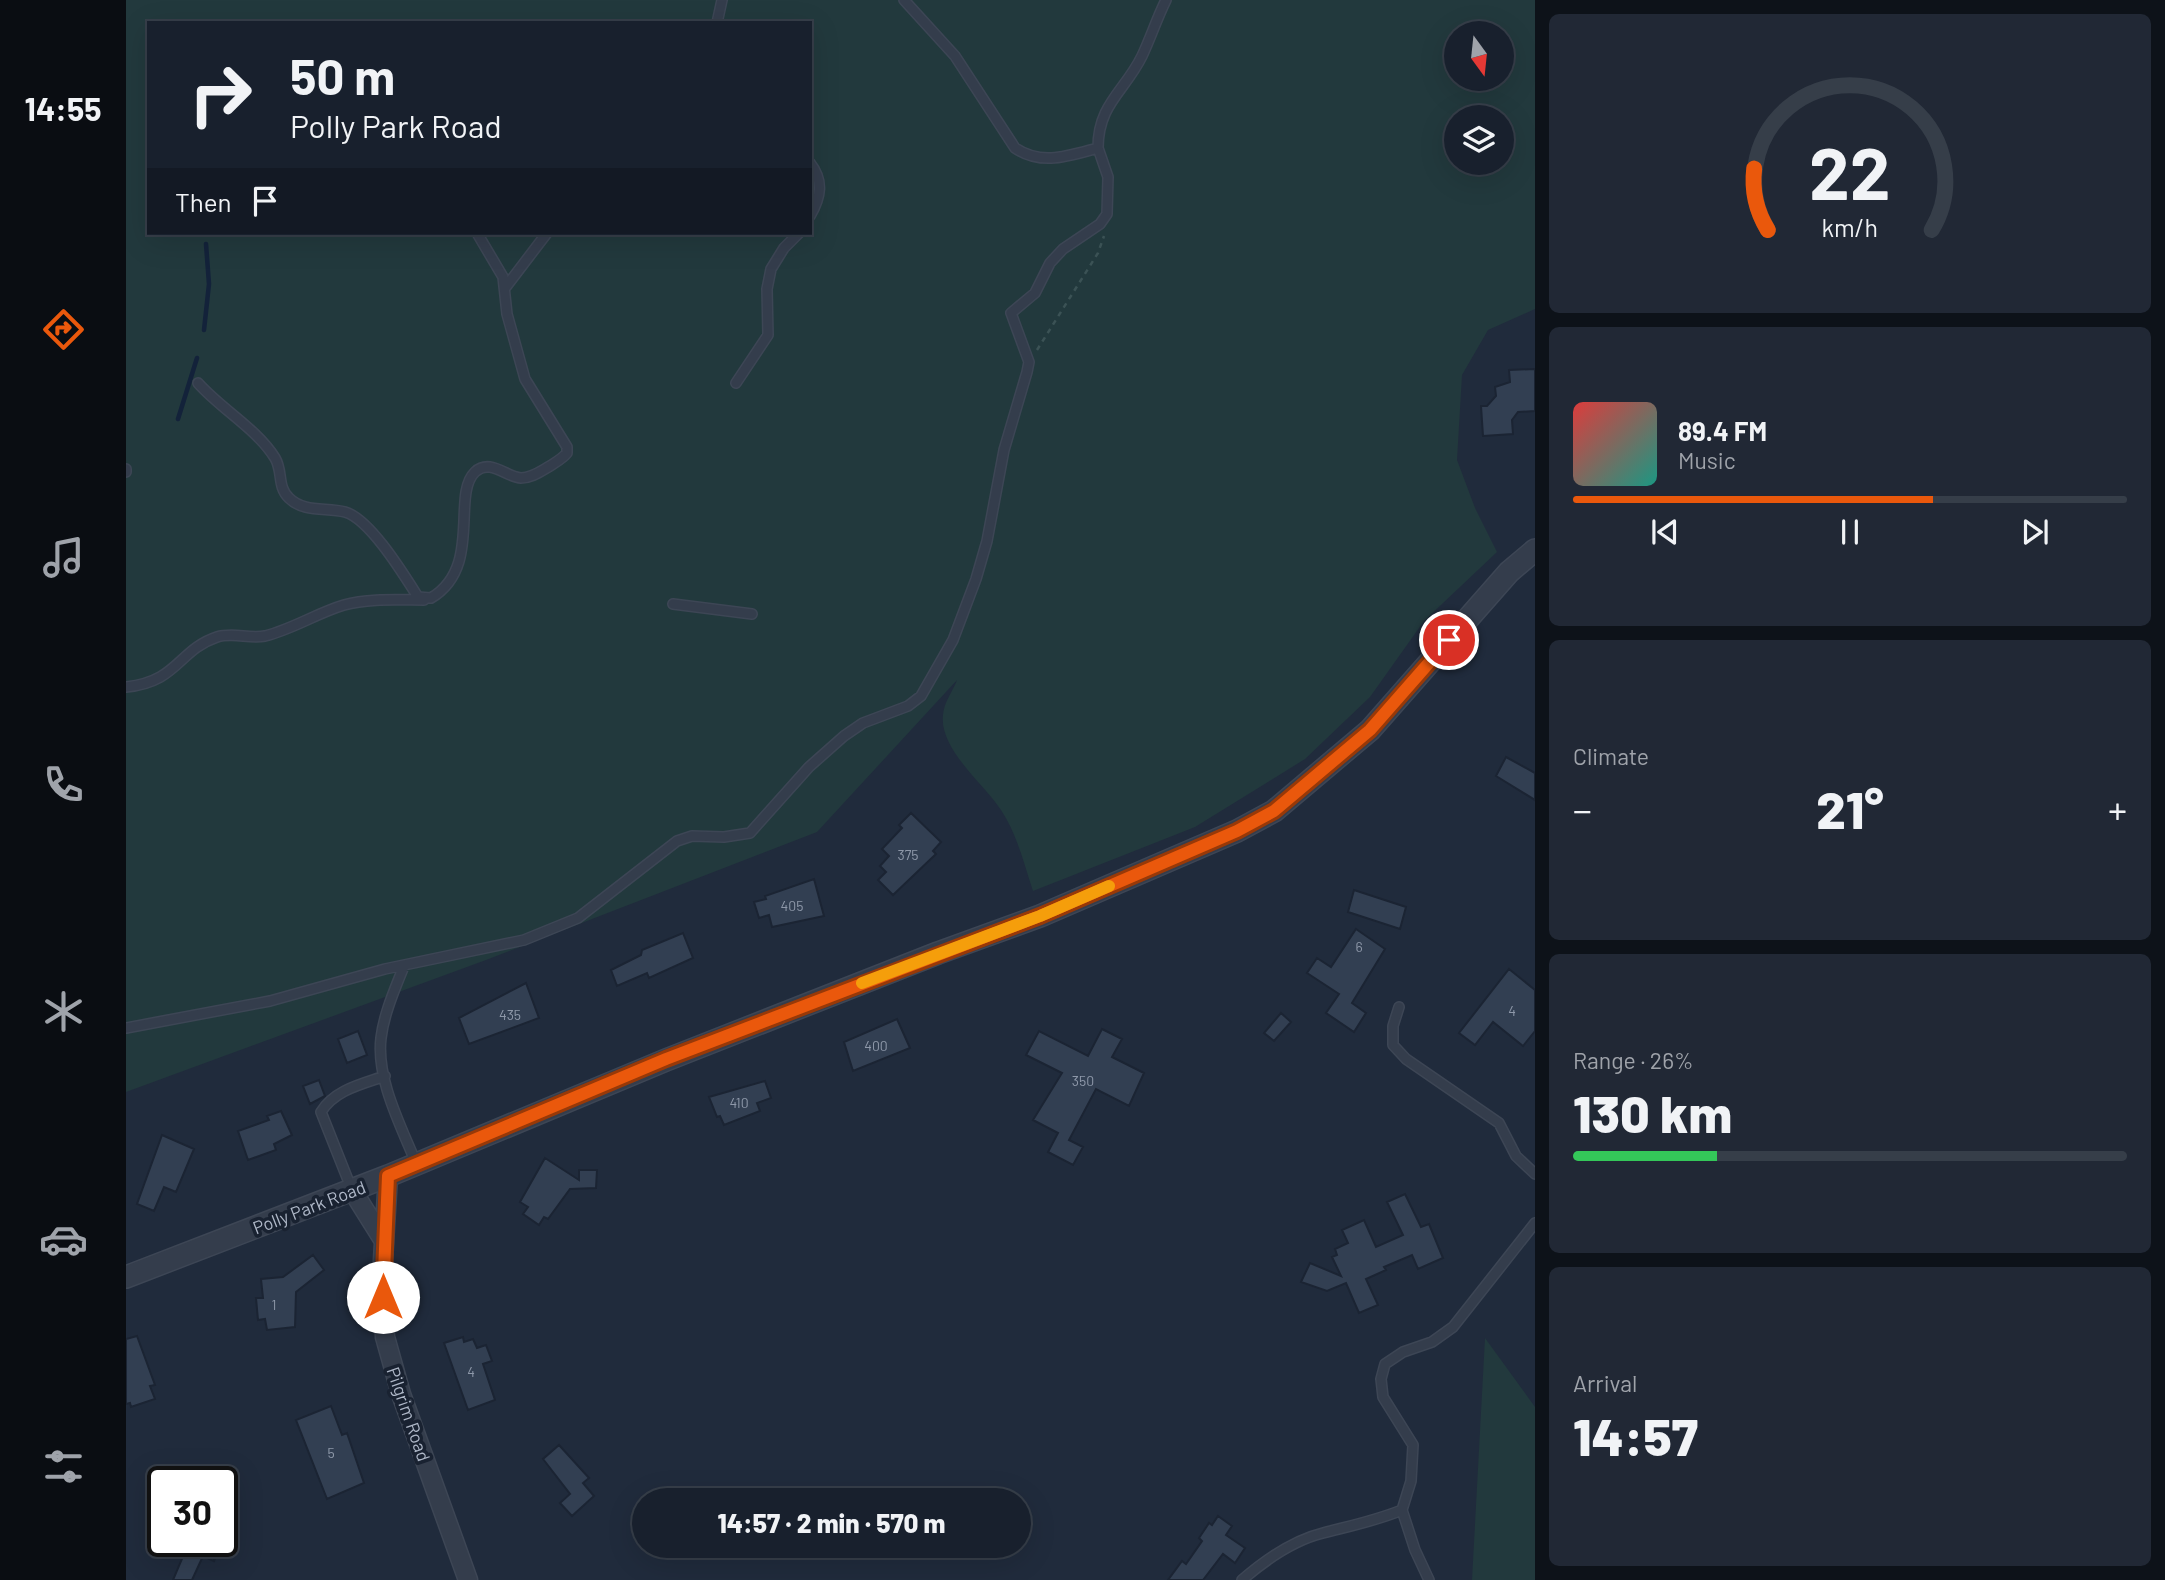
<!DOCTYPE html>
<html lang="en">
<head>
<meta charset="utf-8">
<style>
	body { margin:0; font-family:Barlow,sans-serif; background:#212835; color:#f1f3f6; height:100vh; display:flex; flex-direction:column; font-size:26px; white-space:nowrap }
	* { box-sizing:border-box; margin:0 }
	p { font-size:23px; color:#9fa3aa }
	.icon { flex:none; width:38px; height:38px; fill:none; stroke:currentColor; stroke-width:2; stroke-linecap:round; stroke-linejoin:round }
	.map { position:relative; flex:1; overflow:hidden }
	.sheet { display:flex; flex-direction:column; gap:14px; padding:14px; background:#0d1219; width:630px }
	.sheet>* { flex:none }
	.hud { position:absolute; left:21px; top:21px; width:665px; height:214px; border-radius:0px; box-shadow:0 7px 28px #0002,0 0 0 2px #363e49; background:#18202d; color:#f1f3f6; overflow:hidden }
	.needle { width:46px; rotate:165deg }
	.fabs { position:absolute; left:1318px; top:21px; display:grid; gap:14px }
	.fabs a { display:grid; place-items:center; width:70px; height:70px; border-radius:50%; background:#18202d; box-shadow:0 7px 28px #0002,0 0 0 2px #363e49; font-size:35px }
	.speed { position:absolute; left:21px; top:1466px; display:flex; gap:14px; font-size:35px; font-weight:700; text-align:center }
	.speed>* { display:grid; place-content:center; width:91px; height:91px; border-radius:50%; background:#18202d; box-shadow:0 7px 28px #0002,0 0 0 2px #363e49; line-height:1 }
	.speed .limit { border:4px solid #111; border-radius:10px; background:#fff; color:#111 }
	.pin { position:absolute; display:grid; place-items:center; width:60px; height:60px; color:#fff; margin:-30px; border:4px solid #fff; border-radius:50%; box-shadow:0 2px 7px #0007 }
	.me { position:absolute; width:77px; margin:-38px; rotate:0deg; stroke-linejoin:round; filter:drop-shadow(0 0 5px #0008) }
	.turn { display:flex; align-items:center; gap:24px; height:147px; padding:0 28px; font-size:32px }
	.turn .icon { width:91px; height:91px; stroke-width:2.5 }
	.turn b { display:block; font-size:49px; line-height:60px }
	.then { display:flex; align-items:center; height:66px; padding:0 28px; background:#0003; gap:14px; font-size:26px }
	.big { font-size:52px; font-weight:800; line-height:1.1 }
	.sheet .widget { flex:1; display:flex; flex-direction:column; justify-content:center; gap:10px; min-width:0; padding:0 24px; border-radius:10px; background:#212835 }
	.sheet .dial { align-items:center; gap:0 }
	.dial svg { height:182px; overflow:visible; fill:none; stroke:#363e49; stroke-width:7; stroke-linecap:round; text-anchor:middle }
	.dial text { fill:#f1f3f6; stroke:none }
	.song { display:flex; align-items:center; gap:21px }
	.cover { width:84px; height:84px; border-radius:10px; background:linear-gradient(135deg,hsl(0 70% 55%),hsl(170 70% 35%)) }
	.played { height:7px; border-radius:4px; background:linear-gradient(90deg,#ea580c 65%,#363e49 65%) }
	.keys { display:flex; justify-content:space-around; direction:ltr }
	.heat { display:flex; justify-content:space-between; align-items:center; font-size:38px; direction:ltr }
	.charge { height:10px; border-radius:5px; background:linear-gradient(90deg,#34c759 26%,#363e49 0) }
	.trip { position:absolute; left:506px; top:1488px; width:399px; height:70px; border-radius:35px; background:#18202d; box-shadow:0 7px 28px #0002,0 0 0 2px #363e49; font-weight:800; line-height:70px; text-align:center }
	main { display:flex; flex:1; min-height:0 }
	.tab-bar { display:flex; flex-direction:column; width:126px; justify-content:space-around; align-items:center; background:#0a0d12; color:#9fa3aa }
	.tab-bar .icon { width:49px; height:49px }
	.tab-bar .on { color:#ea580c }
	.tab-bar b { font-size:32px; color:#f1f3f6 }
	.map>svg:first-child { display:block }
</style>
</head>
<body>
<main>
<nav class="tab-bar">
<b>14:55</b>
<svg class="icon on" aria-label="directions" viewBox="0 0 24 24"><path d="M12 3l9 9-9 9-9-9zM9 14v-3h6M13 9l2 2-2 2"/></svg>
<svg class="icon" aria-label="music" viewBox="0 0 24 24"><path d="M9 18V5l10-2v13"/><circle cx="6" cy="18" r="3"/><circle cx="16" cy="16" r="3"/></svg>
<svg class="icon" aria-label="phone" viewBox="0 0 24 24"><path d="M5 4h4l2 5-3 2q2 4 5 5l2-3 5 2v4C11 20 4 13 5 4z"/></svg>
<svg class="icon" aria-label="climate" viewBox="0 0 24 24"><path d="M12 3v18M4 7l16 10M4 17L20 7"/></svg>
<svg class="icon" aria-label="car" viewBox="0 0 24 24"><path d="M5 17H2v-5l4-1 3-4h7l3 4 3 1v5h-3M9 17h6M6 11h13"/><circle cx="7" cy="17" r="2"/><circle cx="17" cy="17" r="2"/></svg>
<svg class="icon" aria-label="filters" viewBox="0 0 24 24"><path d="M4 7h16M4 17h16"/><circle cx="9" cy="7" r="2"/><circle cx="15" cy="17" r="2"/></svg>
</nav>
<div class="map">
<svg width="1409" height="1580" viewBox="0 0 1409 1580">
	<rect width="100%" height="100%" fill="#202b3c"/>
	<!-- green -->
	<path fill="#22393d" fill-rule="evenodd" d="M0,0H1409V309L1362,330L1336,375L1331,460L1349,508L1371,552L1298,621L1244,697L1179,759L1069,827L907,891C898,864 891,834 875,810C858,784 813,749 817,715C818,702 827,691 831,680L691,832L360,960L0,1092ZM23,23H684V233H23ZM1330,33H1376V79H1330ZM1330,117H1376V163H1330Z
		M1359,1338L1409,1407V1580H1346Z"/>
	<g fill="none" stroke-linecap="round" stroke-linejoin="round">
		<!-- stream -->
		<path stroke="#13223a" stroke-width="4.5" d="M78,330L83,284L80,244
			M52,419L71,358"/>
	</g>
	<!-- building -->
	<path fill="#323f52" stroke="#1b2433" stroke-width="2" d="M1409,369V411L1392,412L1386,420L1387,434L1357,436L1355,406H1361L1370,396L1369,387L1384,382L1383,370Z
		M1380,757L1409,773V800L1370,776Z
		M785,813L815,842L807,851L810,854L767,895L752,880L760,872L754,866L763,856L756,849L776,828L773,825Z
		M688,879L698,916L646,927L643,915L633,918L628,902L640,899L639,896Z
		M1228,890L1280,907L1274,929L1222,912Z
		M1230,929L1259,949L1226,1003L1240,1013L1228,1032L1200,1013L1213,994L1181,973L1191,958L1205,967Z
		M557,933L567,958L523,978L521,973L491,986L485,970L515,955L516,950Z
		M1383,969L1409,990V1031L1397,1046L1367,1022L1349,1045L1333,1033Z
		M400,983L413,1018L343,1044L333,1018Z
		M1155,1013L1165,1022L1148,1041L1138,1033Z
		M771,1019L784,1048L727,1071L718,1042Z
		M976,1029L996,1039L986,1057L1018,1073L1003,1106L970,1089L943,1140L957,1147L947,1165L922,1152L932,1133L907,1120L936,1073L900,1055L913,1031L962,1056Z
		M232,1031L241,1055L221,1063L212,1039Z
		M193,1080L199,1096L184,1104L177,1086Z
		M639,1081L645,1098L631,1103L634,1111L598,1125L594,1116L591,1117L583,1097Z
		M155,1111L166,1135L148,1144L150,1150L122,1160L112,1131L143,1120L141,1116Z
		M36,1135L68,1149L50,1192L38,1187L28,1211L11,1204Z
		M419,1158L453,1180V1170H471L470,1188L444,1189L422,1219L418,1217L413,1225L397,1214L402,1207L394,1202Z
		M1279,1194L1295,1227L1303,1224L1317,1258L1292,1269L1286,1255L1258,1267L1260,1270L1240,1279L1252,1305L1233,1313L1220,1283L1201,1291L1175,1282L1184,1263L1215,1276L1206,1257L1211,1255L1209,1249L1222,1243L1216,1230L1238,1220L1250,1247L1277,1235L1261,1202Z
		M187,1255L198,1270L170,1292L169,1327L141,1330L139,1319L132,1320L130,1298H137L135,1279L157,1277Z
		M11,1336L29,1385L24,1386L29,1399L5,1407L4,1403L0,1404V1339Z
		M337,1337L338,1342L347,1339L351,1348L360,1345L366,1361L357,1364L369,1400L342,1410L318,1343Z
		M205,1406L216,1435L221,1433L238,1483L201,1499L170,1420Z
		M433,1445L463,1478L457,1483L468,1496L446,1516L434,1503L444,1494L417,1459Z
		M1092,1516L1106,1526L1100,1535L1119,1548L1109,1563L1097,1554L1077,1580H1042L1056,1561L1060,1564L1076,1541L1073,1538L1083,1523L1086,1525Z
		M63,1542H94L88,1561L77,1556L66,1580H47Z"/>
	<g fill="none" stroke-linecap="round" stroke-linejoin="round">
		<!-- service casing -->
		<g stroke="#3d4655" stroke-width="12">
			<path id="service" d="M591,23L596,0
				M972,148C972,104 999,91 1016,56C1025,37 1031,18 1040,0
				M684,163C698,181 695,197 684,216
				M379,288L421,233
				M72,383C95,409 131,429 149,458C157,471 151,487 163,498C178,513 201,507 219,512C244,519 278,575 292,597L305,598C357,567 325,495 349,472C364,458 380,477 395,478C406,478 415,471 424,466C430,462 436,459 441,453V447L399,379L381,314L377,277L351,233
				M610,383L642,335L641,289L645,269L658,248L673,233
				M0,469V472
				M547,604L626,614
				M0,687C52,682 52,650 91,637C107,632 123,639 139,636C167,629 191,613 218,605C242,598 273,600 298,600
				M278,966C269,989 258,1013 255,1038C250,1079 275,1126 290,1163
				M1273,1007L1267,1026V1045L1280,1059L1373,1123L1390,1156L1409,1174
				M0,1028L144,1001L259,969L398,940L452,918L551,841L566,836L598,837L624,833L683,767L718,736L737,723L782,706L795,696L827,640L850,579L861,541L878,450L901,372L903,362L885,313L909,293L924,263L937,249L974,224L981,214L982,177L972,148C942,156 916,166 889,148L829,56L778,0
				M226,1190L195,1112C208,1090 236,1084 259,1076
				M1276,1510L1285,1481L1287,1445L1257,1397L1255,1379L1259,1364L1277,1352L1306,1342L1327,1327L1409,1223
				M1116,1580C1138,1561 1168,1540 1197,1533C1224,1526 1249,1521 1276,1510L1289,1550L1303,1580"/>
		</g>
		<!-- minor casing -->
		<g stroke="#3d4655" stroke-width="21">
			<path id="minor" d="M262,1176L256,1277L259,1337L275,1394L342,1580
				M226,1190L258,1241"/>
		</g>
		<!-- tertiary casing -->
		<g stroke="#3d4655" stroke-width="24">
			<path id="tertiary" d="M0,1277L262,1176L540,1060L812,953L914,916L1111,831L1148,811L1244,730L1383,572L1409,550"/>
		</g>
		<!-- path -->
		<path stroke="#3b5255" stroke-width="2.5" stroke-dasharray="5 5" stroke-linecap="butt" d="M911,350L972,253L978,236"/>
		<!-- service -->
		<use href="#service" stroke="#343d4c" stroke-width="9"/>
		<!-- minor -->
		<use href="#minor" stroke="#343d4c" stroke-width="18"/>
		<!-- tertiary -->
		<use href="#tertiary" stroke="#343d4c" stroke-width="21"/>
	</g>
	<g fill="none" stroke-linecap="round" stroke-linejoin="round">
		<!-- route casing -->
		<g stroke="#983908" stroke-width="18">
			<path id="route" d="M257,1297L262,1176L540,1059L914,916L1111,831L1148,811L1244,730L1323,640"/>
		</g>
		<!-- route -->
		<use href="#route" stroke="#ea580c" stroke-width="12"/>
		<!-- slow -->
		<path stroke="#f59e0b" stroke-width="12" d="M736,983L914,916L983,886"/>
	</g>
	<g text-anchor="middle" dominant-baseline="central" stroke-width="7" stroke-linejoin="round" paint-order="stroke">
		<!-- number labels -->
		<g font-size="14" fill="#8e98a9">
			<text x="782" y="854">375</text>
			<text x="666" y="905">405</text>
			<text x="1233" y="946">6</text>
			<text x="1386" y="1010">4</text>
			<text x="384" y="1014">435</text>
			<text x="750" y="1045">400</text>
			<text x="957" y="1080">350</text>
			<text x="613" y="1102">410</text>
			<text x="148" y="1304">1</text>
			<text x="345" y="1371">4</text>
			<text x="205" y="1452">5</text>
		</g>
		<!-- street labels -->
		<g font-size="18" fill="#afb8c8" stroke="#192231">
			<text transform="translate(183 1207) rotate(-21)">Polly Park Road</text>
			<text transform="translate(283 1414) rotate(71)">Pilgrim Road</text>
		</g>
	</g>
</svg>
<div class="fabs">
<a><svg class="needle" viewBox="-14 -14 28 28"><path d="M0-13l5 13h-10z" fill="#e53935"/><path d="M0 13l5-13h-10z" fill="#9fa3aa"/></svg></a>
<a><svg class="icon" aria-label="layers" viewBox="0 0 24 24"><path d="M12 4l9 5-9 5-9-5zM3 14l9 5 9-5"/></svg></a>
</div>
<div class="speed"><div class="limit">30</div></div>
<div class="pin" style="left:1323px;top:640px;background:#d93025"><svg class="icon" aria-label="arrive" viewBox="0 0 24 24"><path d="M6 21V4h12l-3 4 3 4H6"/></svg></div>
<svg class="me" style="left:257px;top:1297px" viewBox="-20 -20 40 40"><circle r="19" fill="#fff"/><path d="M0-13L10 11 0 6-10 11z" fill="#ea580c"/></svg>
<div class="trip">14:57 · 2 min · 570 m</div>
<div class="hud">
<div class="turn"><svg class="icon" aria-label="right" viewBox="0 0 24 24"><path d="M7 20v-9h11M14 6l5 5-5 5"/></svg><div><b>50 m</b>Polly Park Road</div></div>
<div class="then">Then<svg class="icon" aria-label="arrive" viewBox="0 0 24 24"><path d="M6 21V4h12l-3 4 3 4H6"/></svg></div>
</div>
</div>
<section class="sheet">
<div class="widget dial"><svg viewBox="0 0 100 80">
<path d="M14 69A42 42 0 1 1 86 69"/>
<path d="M14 69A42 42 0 0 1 8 42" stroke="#ea580c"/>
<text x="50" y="56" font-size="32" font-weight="700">22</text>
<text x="50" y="72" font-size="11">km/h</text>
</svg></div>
<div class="widget">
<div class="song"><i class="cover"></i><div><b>89.4 FM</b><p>Music</p></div></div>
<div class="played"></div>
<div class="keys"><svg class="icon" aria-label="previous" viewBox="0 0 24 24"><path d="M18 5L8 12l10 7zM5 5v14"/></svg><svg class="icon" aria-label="pause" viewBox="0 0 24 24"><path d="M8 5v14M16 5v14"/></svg><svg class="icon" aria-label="next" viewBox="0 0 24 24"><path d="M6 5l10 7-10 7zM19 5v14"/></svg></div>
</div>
<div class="widget"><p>Climate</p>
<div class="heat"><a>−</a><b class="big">21°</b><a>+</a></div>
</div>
<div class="widget"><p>Range · 26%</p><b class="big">130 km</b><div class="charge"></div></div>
<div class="widget"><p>Arrival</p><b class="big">14:57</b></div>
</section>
</main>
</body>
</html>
